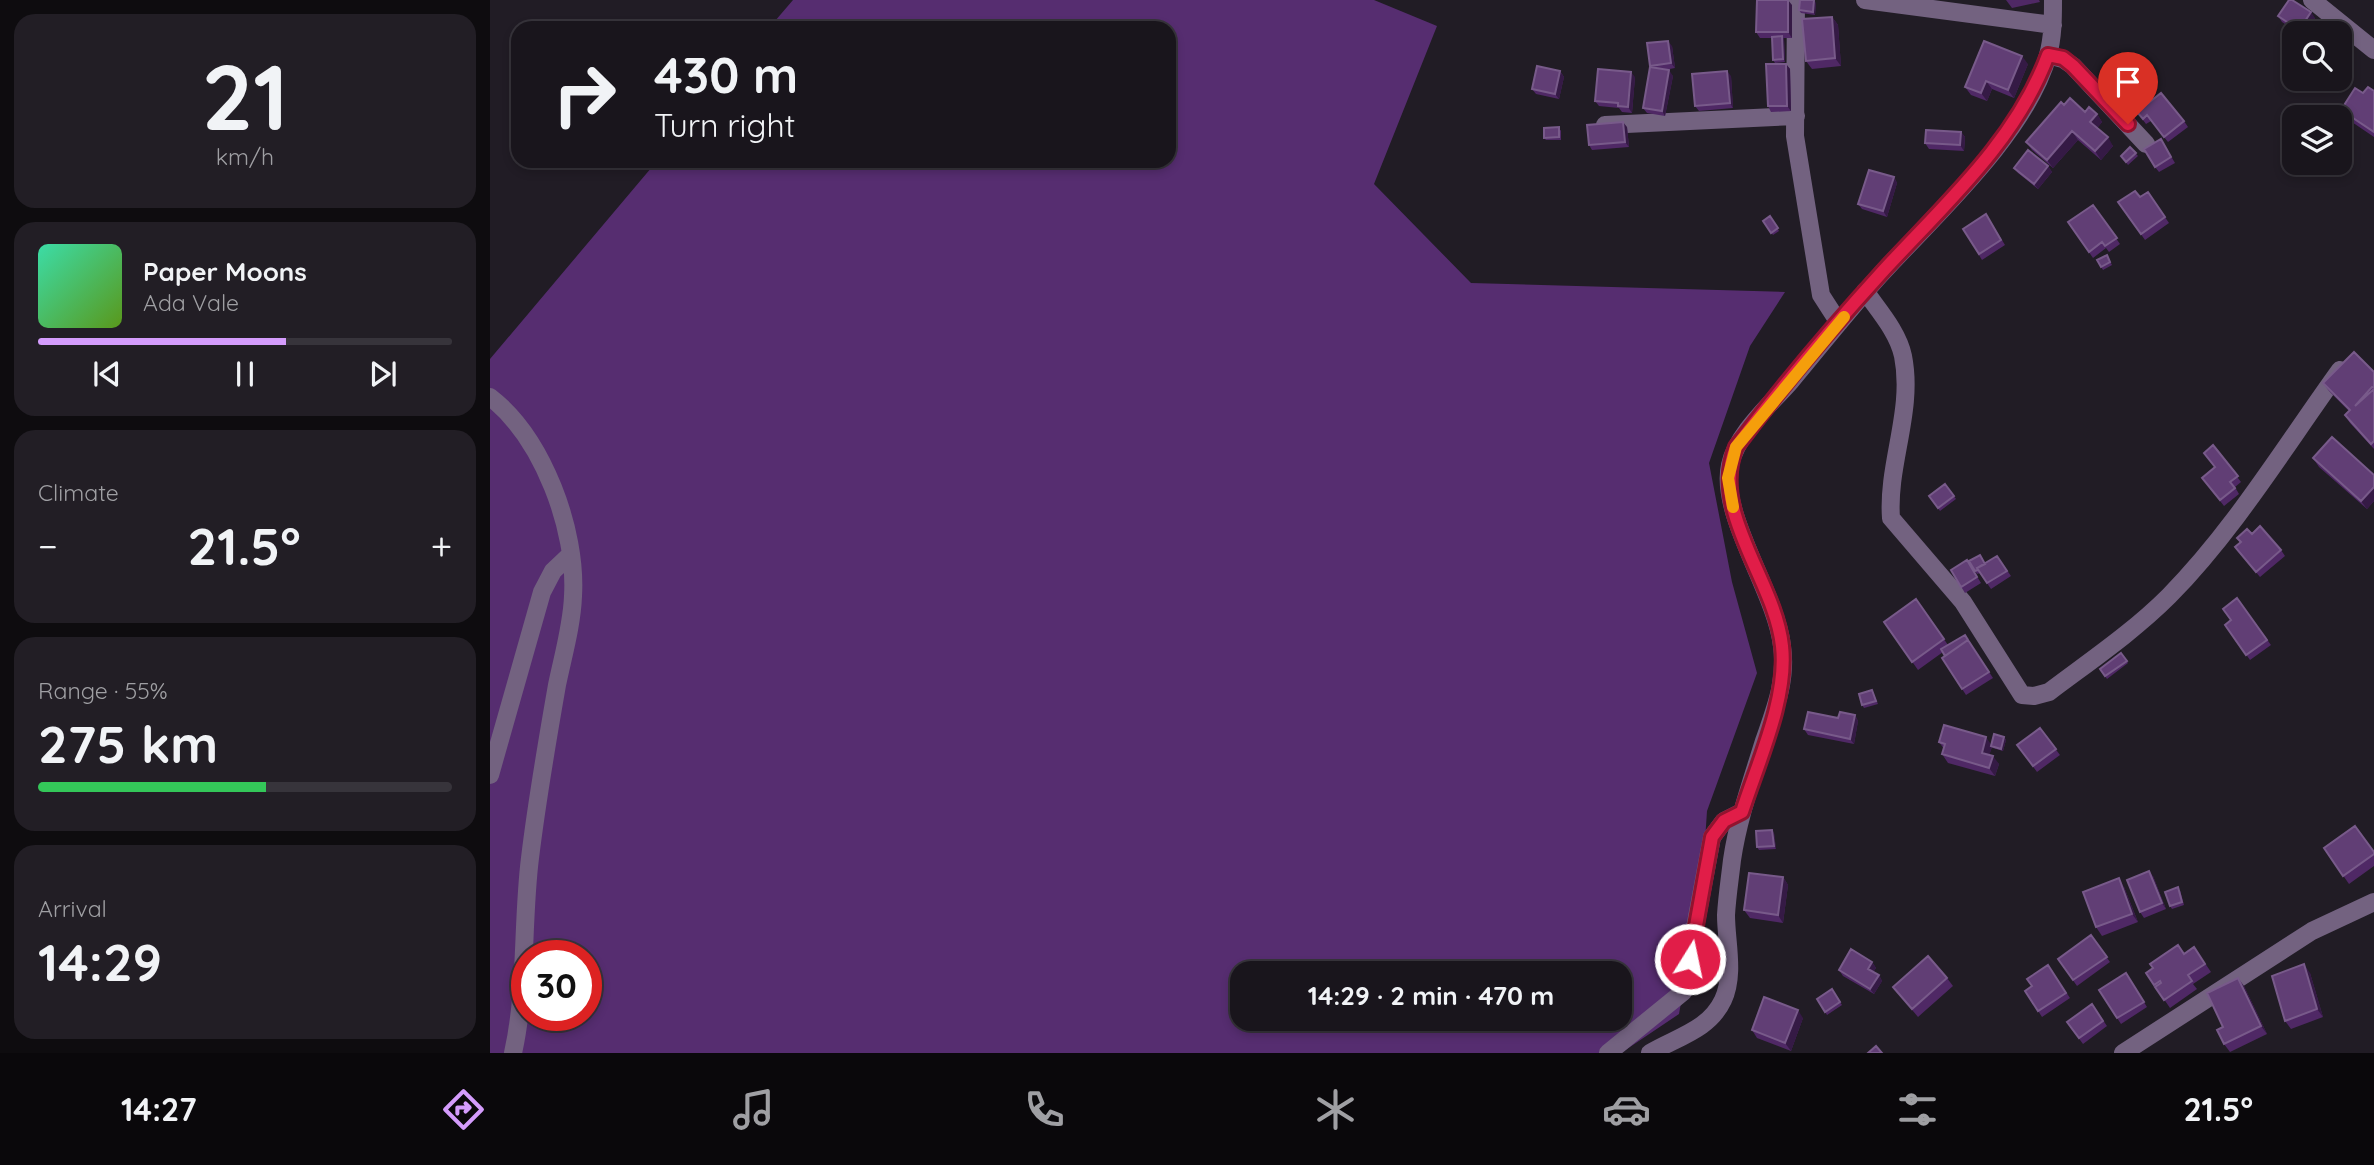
<!DOCTYPE html>
<html lang="en">
<head>
<meta charset="utf-8">
<style>
	body { margin:0; font-family:Quicksand,sans-serif; background:#221e25; color:#f1f3f6; height:100vh; display:flex; flex-direction:column; font-size:26px; white-space:nowrap }
	* { box-sizing:border-box; margin:0 }
	p { font-size:23px; color:#9f9fa3 }
	.icon { flex:none; width:38px; height:38px; fill:none; stroke:currentColor; stroke-width:2; stroke-linecap:round; stroke-linejoin:round }
	.map { position:relative; flex:1; overflow:hidden }
	.panel { display:flex; flex-direction:column; gap:14px; padding:14px; background:#0e0c0f; width:490px }
	.panel>* { flex:none }
	.hud { position:absolute; left:21px; top:21px; width:665px; height:147px; border-radius:21px; box-shadow:0 4px 10px #0003,0 0 0 2px #37343b; background:#19151c; color:#f1f3f6; overflow:hidden }
	.controls { position:absolute; left:1792px; top:21px; display:grid; gap:14px }
	.controls a { display:grid; place-items:center; width:70px; height:70px; border-radius:14px; background:#19151c; box-shadow:0 4px 10px #0003,0 0 0 2px #37343b; font-size:35px }
	.speed { position:absolute; left:21px; top:940px; display:flex; gap:14px; font-size:35px; font-weight:700; text-align:center }
	.speed>* { display:grid; place-content:center; width:91px; height:91px; border-radius:50%; background:#19151c; box-shadow:0 4px 10px #0003,0 0 0 2px #37343b; line-height:1 }
	.speed .limit { border:10px solid #d22; background:#fff; color:#111 }
	.pin { position:absolute; display:grid; place-items:center; width:60px; height:60px; color:#fff; margin:-72px -30px; border-radius:50% 50% 50% 0; rotate:-45deg; box-shadow:0 0 7px #0007 }
	.pin .icon { rotate:45deg }
	.me { position:absolute; width:77px; margin:-38px; rotate:10deg; stroke-linejoin:round; filter:drop-shadow(0 0 5px #0008) }
	.turn { display:flex; align-items:center; gap:24px; height:147px; padding:0 28px; font-size:32px }
	.turn .icon { width:91px; height:91px; stroke-width:2.5 }
	.turn b { display:block; font-size:49px; line-height:60px }
	.big { font-size:52px; font-weight:700; line-height:1.1 }
	.panel .card { flex:1; display:flex; flex-direction:column; justify-content:center; gap:10px; min-width:0; padding:0 24px; border-radius:21px; background:#221e25 }
	.panel .dial { align-items:center; gap:0 }
	.dial b { font-size:91px; line-height:1 }
	.song { display:flex; align-items:center; gap:21px }
	.cover { width:84px; height:84px; border-radius:10px; background:linear-gradient(135deg,hsl(160 70% 55%),hsl(90 70% 35%)) }
	.played { height:7px; border-radius:4px; background:linear-gradient(90deg,#d49cfc 60%,#37343b 60%) }
	.keys { display:flex; justify-content:space-around; direction:ltr }
	.heat { display:flex; justify-content:space-between; align-items:center; font-size:38px; direction:ltr }
	.charge { height:10px; border-radius:5px; background:linear-gradient(90deg,#34c759 55%,#37343b 0) }
	.trip { position:absolute; left:740px; top:961px; width:402px; height:70px; border-radius:21px; background:#19151c; box-shadow:0 4px 10px #0003,0 0 0 2px #37343b; font-weight:700; line-height:70px; text-align:center }
	.menu { display:flex; height:112px; justify-content:space-around; align-items:center; background:#0a080b; color:#9f9fa3 }
	.menu .icon { width:49px; height:49px }
	.menu .active { color:#d49cfc }
	.menu b { font-size:32px; color:#f1f3f6 }
	main { display:flex; flex:1; min-height:0 }
	.map>svg:first-child { display:block }
</style>
</head>
<body>
<main>
<section class="panel">
<div class="card dial"><b>21</b><p>km/h</p></div>
<div class="card">
<div class="song"><i class="cover"></i><div><b>Paper Moons</b><p>Ada Vale</p></div></div>
<div class="played"></div>
<div class="keys"><svg class="icon" aria-label="previous" viewBox="0 0 24 24"><path d="M18 5L8 12l10 7zM5 5v14"/></svg><svg class="icon" aria-label="pause" viewBox="0 0 24 24"><path d="M8 5v14M16 5v14"/></svg><svg class="icon" aria-label="next" viewBox="0 0 24 24"><path d="M6 5l10 7-10 7zM19 5v14"/></svg></div>
</div>
<div class="card"><p>Climate</p>
<div class="heat"><a>−</a><b class="big">21.5°</b><a>+</a></div>
</div>
<div class="card"><p>Range · 55%</p><b class="big">275 km</b><div class="charge"></div></div>
<div class="card"><p>Arrival</p><b class="big">14:29</b></div>
</section>
<div class="map">
<svg width="1884" height="1053" viewBox="0 0 1884 1053">
	<rect width="100%" height="100%" fill="#211c25"/>
	<!-- forest -->
	<path fill="#562d70" fill-rule="evenodd" d="M303,0H884L947,26L884,184L981,283L1295,292L1260,346L1219,463L1242,582L1267,673L1217,811L1212,886L1189,1014L1131,1053H0V359L167,161H679V28H279ZM37,956H96V1015H37ZM752,973H1130V1018H752Z"/>
	<g fill="none" stroke-linecap="round" stroke-linejoin="round">
		<!-- minor -->
		<path stroke="#736280" stroke-width="18" d="M1306,0L1305,136L1331,295L1349,323
			M1375,0L1563,25
			M1822,0L1884,50
			M1558,55L1573,59L1583,66L1656,144
			M1115,125L1306,116
			M1375,291C1389,311 1408,332 1413,356C1424,411 1397,464 1401,518L1473,602L1532,695L1544,696L1559,692C1600,661 1643,632 1679,596C1745,529 1795,446 1850,370
			M0,397C53,438 87,530 83,596C82,625 73,656 67,685C57,742 47,800 40,858C32,922 37,991 23,1053
			M0,775L52,592L63,571L81,554
			M1118,1053L1193,992L1222,837L1234,821L1252,812
			M1160,1053C1187,1037 1219,1030 1233,1000C1245,974 1236,942 1236,915C1237,897 1240,878 1242,860C1248,819 1262,780 1274,741C1285,709 1297,680 1292,646C1286,592 1229,515 1240,465C1247,433 1280,405 1301,381C1331,345 1360,308 1392,273C1446,214 1537,132 1558,55C1563,37 1563,18 1563,0
			M1633,1053L1822,931L1884,902"/>
	</g>
	<!-- wall -->
	<path fill="#4f2865" d="M1516,0H1549L1550,2L1522,8Z
		M1326,3L1325,15L1311,13L1309,10Z
		M1302,5V38H1293L1294,39L1295,62L1285,63L1283,60L1282,38H1270L1266,32Z
		M1788,16L1825,18L1814,33H1809L1792,22Z
		M1342,17L1348,25L1351,66L1322,69L1316,61Z
		M1804,41V71L1797,66L1792,58Z
		M1182,46L1185,68L1174,70L1183,76L1175,116L1157,113L1153,108L1162,68L1160,66Z
		M1296,64L1300,69L1301,111L1281,112L1278,106Z
		M1538,64L1524,98L1502,89L1497,101L1481,95L1475,87Z
		M1070,71L1074,77L1069,99L1046,94L1042,89Z
		M1241,76L1243,108L1209,111L1205,106Z
		M1145,77L1142,113L1132,112L1129,108L1109,106L1105,101Z
		M1815,79H1844L1834,93Z
		M1884,91V137L1856,118L1851,110L1873,93Z
		M1574,105L1595,112L1607,114L1612,122L1607,128L1623,146L1611,160L1588,140L1563,168L1542,150L1536,142Z
		M1647,112L1694,121L1698,127L1678,142L1661,121L1656,124Z
		M1137,127L1139,147L1102,150L1099,145Z
		M1071,130V140H1056L1054,138Z
		M1471,132L1475,137L1474,151L1439,149L1435,143Z
		M1671,139L1685,163L1669,172L1665,167Z
		M1640,147L1648,156L1638,165L1631,156Z
		M1558,166L1562,172L1548,189L1528,173L1524,168Z
		M1404,177L1407,183L1397,217L1372,209L1368,204Z
		M1658,192L1679,223L1655,240L1628,202L1650,197Z
		M1603,205L1630,244L1619,252L1616,248L1603,258L1578,222Z
		M1496,214L1515,245L1492,260L1473,229Z
		M1280,216L1289,231L1283,235L1273,221Z
		M1617,255L1622,265L1613,270L1607,260Z
		M1884,372V449L1860,423L1855,415L1859,411L1839,391L1833,383Z
		M1723,445L1751,482L1745,487L1749,494L1734,506L1712,478L1725,468Z
		M1823,458L1884,475V501L1877,509L1829,467Z
		M1455,484L1466,499L1450,511L1439,496Z
		M1762,534L1791,550L1795,556L1770,577L1745,547L1750,543L1747,538Z
		M1507,556L1521,576L1501,589L1490,573L1487,574L1479,561L1495,564Z
		M1477,560L1491,583L1475,593L1461,570Z
		M1747,598L1781,645L1760,660L1735,625L1741,621Z
		M1426,599L1458,645L1475,635L1503,678L1476,695L1452,658L1455,656L1453,652L1428,670L1394,622Z
		M1631,653L1638,663L1617,679L1610,669Z
		M1382,690L1388,704L1374,708L1372,705Z
		M1365,715L1368,721L1364,744L1318,735L1314,729L1348,718Z
		M1550,728L1570,755L1547,772L1527,745Z
		M1514,737L1516,740L1513,751L1503,748L1502,747L1499,755L1509,764L1505,776L1458,763L1452,754L1454,749L1449,742L1501,744Z
		M1284,833L1286,849L1269,850L1267,847Z
		M1834,848L1884,852V866L1859,884Z
		M1663,876L1676,909L1654,918L1650,912Z
		M1293,877L1298,885L1293,923L1260,918L1254,910Z
		M1634,887L1648,922L1612,936L1606,927Z
		M1690,890L1694,905L1682,909L1680,906Z
		M1601,935L1620,962L1587,986L1568,959Z
		M1704,947L1721,972L1703,984L1707,989L1680,1008L1656,973L1694,954Z
		M1382,962L1386,968L1383,972L1389,975L1392,981L1384,994L1353,976L1349,970Z
		M1558,965L1580,998L1552,1017L1535,991L1542,986Z
		M1636,973L1657,1007L1631,1024L1609,990Z
		M1820,973L1833,1017L1801,1029L1795,1021Z
		M1457,978L1463,986L1428,1017L1403,987Z
		M1754,986L1777,1034L1740,1052L1734,1044L1733,1027Z
		M1342,989L1352,1005L1337,1015L1327,999Z
		M1602,1004L1617,1026L1593,1044L1577,1022Z
		M1313,1018L1301,1051L1267,1038L1262,1030Z"/>
	<!-- shaded-wall -->
	<path fill="#351a45" d="M1298,0L1302,5V38L1298,32Z
		M1324,0L1326,3L1325,15L1323,12Z
		M1821,12L1825,18L1814,33H1811L1809,30Z
		M1342,17L1348,25L1351,66L1345,58Z
		M1292,36L1294,39L1295,62L1293,59Z
		M1178,41L1182,46L1185,68L1181,63Z
		M1532,56L1538,64L1524,98L1518,90Z
		M1296,64L1300,69L1301,111L1297,106Z
		M1179,70L1183,76L1175,116L1172,111Z
		M1070,71L1074,77L1069,99L1065,94Z
		M1237,71L1241,76L1243,108L1240,103Z
		M1141,72L1145,77L1142,113L1138,107Z
		M1832,79H1844L1834,93L1828,84Z
		M1496,81L1502,89L1497,101L1491,93Z
		M1607,114L1612,122L1606,130L1600,122Z
		M1133,122L1137,127L1139,147L1135,142Z
		M1582,131L1588,140L1563,168L1557,160Z
		M1471,132L1475,137L1474,151L1470,145Z
		M1618,137L1623,146L1611,160L1605,151Z
		M1558,166L1562,172L1548,189L1544,184Z
		M1404,177L1407,183L1397,217L1393,211Z
		M1884,487V501L1877,509L1871,501Z
		M1365,715L1368,721L1364,744L1360,739Z
		M1496,737L1502,746L1498,761L1492,753Z
		M1514,737L1516,740L1513,751L1511,749Z
		M1503,756L1509,764L1505,776L1499,768Z
		M1282,830L1284,833L1286,849L1284,846Z
		M1659,871L1663,876L1676,909L1672,903Z
		M1293,877L1298,885L1293,923L1288,915Z
		M1629,878L1634,887L1648,922L1642,914Z
		M1382,962L1386,968L1382,974L1378,969Z
		M1814,964L1820,973L1833,1017L1827,1009Z
		M1389,975L1392,981L1384,994L1380,989Z
		M1748,978L1754,986L1777,1034L1771,1026Z
		M1308,1010L1313,1018L1301,1051L1295,1043Z"/>
	<!-- building -->
	<path fill="#613e75" stroke="#785a8a" stroke-width="2" d="M1267,0H1298V32H1266Z
		M1310,0H1324L1323,12L1309,10Z
		M1799,0H1802L1821,12L1809,30L1788,16Z
		M1342,17L1345,58L1316,61L1312,19Z
		M1292,36L1293,59L1283,60L1282,37Z
		M1178,41L1181,63L1160,66L1157,43Z
		M1494,41L1532,56L1518,90L1496,81L1491,93L1475,87Z
		M1804,41V67L1792,58Z
		M1276,64H1296L1297,106H1278Z
		M1047,66L1070,71L1065,94L1042,89Z
		M1160,67L1179,70L1172,111L1153,108Z
		M1108,69L1141,72L1138,107L1128,106V103L1105,101Z
		M1237,71L1240,103L1205,106L1202,74Z
		M1820,79H1832L1828,84Z
		M1878,87L1884,91V132L1851,110L1865,88L1873,93Z
		M1671,93L1694,121L1674,137L1657,115L1653,119L1647,112Z
		M1580,98L1595,112L1599,107L1607,114L1600,122L1618,137L1605,151L1582,131L1557,160L1536,142L1571,102L1574,105Z
		M1133,122L1135,142L1099,145L1097,125Z
		M1069,127V137L1054,138V128Z
		M1436,130L1471,132L1470,145L1435,143Z
		M1671,139L1681,157L1665,167L1654,149Z
		M1640,147L1646,153L1636,162L1631,156Z
		M1538,150L1558,166L1544,184L1524,168Z
		M1379,170L1404,177L1393,211L1368,204Z
		M1645,191L1650,197L1658,192L1675,217L1651,234L1628,202Z
		M1603,205L1627,238L1615,246L1612,242L1599,252L1578,222Z
		M1496,214L1511,240L1489,254L1473,229Z
		M1280,216L1288,228L1281,233L1273,221Z
		M1617,255L1620,262L1611,267L1607,260Z
		M1864,352L1884,372V388L1882,387L1865,406L1884,389V441L1881,444L1855,415L1860,410L1833,383Z
		M1842,437L1884,475V487L1871,501L1823,458Z
		M1723,445L1748,476L1740,482L1745,488L1730,500L1712,478L1725,467L1714,453Z
		M1455,484L1464,496L1448,508L1439,496Z
		M1770,526L1791,550L1766,572L1745,547L1751,542L1747,538L1757,529L1762,534Z
		M1490,555L1495,564L1487,568L1488,570L1485,571L1479,561Z
		M1507,556L1517,571L1497,583L1487,568Z
		M1477,560L1487,577L1471,587L1461,570Z
		M1747,598L1777,640L1756,655L1735,625L1741,620L1733,609Z
		M1426,599L1454,639L1422,662L1394,622Z
		M1475,635L1478,640L1455,656L1451,649Z
		M1478,640L1499,672L1472,689L1452,658Z
		M1631,653L1637,661L1615,676L1610,669Z
		M1382,690L1386,701L1372,705L1369,694Z
		M1318,712L1348,718L1350,712L1365,715L1360,739L1314,729Z
		M1454,725L1496,737L1492,753L1503,756L1499,768L1452,754L1455,744L1449,742Z
		M1550,728L1566,749L1543,766L1527,745Z
		M1504,734L1514,737L1511,749L1501,746Z
		M1865,826L1884,852V854L1853,876L1834,848Z
		M1282,830L1284,846L1267,847L1266,831Z
		M1659,871L1672,903L1650,912L1637,880Z
		M1259,873L1293,877L1288,915L1254,910Z
		M1629,878L1642,914L1606,927L1593,892Z
		M1688,887L1692,902L1680,906L1675,892Z
		M1601,935L1617,957L1583,980L1568,959Z
		M1688,945L1694,954L1704,947L1715,964L1698,975L1702,981L1674,1000L1665,987L1671,983L1670,981L1664,985L1656,973L1663,968L1660,964Z
		M1361,949L1382,962L1378,969L1389,975L1380,989L1349,970Z
		M1438,956L1457,978L1422,1009L1403,987Z
		M1814,964L1827,1009L1795,1021L1782,976Z
		M1558,965L1576,993L1548,1011L1535,991L1542,986L1537,979Z
		M1636,973L1654,1002L1627,1018L1609,990Z
		M1748,978L1771,1026L1734,1044L1727,1030L1733,1027L1717,993Z
		M1342,989L1350,1002L1335,1012L1327,999Z
		M1274,997L1308,1010L1295,1043L1262,1030Z
		M1602,1004L1613,1021L1589,1038L1577,1022Z
		M1386,1046L1392,1053H1378Z"/>
	<g fill="none" stroke-linecap="round" stroke-linejoin="round">
		<!-- route casing -->
		<g stroke="#92132f" stroke-width="18">
			<path id="route" d="M1200,959L1222,837L1234,821L1252,812C1268,762 1298,698 1292,646C1285,580 1219,512 1246,447C1292,386 1343,326 1394,270C1455,204 1526,141 1558,55L1573,58L1583,66L1638,124"/>
		</g>
		<!-- route -->
		<use href="#route" stroke="#e11d48" stroke-width="12"/>
		<!-- slow -->
		<path stroke="#f59e0b" stroke-width="12" d="M1243,507L1238,478L1246,447L1354,317"/>
	</g>
</svg>
<div class="controls">
<a><svg class="icon" aria-label="search" viewBox="0 0 24 24"><circle cx="10" cy="10" r="6"/><path d="M15 15l6 6"/></svg></a>
<a><svg class="icon" aria-label="layers" viewBox="0 0 24 24"><path d="M12 4l9 5-9 5-9-5zM3 14l9 5 9-5"/></svg></a>
</div>
<div class="speed"><div class="limit">30</div></div>
<div class="pin" style="left:1638px;top:124px;background:#d93025"><svg class="icon" aria-label="arrive" viewBox="0 0 24 24"><path d="M6 21V4h12l-3 4 3 4H6"/></svg></div>
<svg class="me" style="left:1200px;top:959px" viewBox="-20 -20 40 40"><circle r="17" fill="#e11d48" stroke="#fff" stroke-width="3"/><path d="M0-11L8 9 0 5-8 9z" fill="#fff"/></svg>
<div class="trip">14:29 · 2 min · 470 m</div>
<div class="hud">
<div class="turn"><svg class="icon" aria-label="right" viewBox="0 0 24 24"><path d="M7 20v-9h11M14 6l5 5-5 5"/></svg><div><b>430 m</b>Turn right</div></div>
</div>
</div>
</main>
<nav class="menu">
<b>14:27</b>
<svg class="icon active" aria-label="directions" viewBox="0 0 24 24"><path d="M12 3l9 9-9 9-9-9zM9 14v-3h6M13 9l2 2-2 2"/></svg>
<svg class="icon" aria-label="music" viewBox="0 0 24 24"><path d="M9 18V5l10-2v13"/><circle cx="6" cy="18" r="3"/><circle cx="16" cy="16" r="3"/></svg>
<svg class="icon" aria-label="phone" viewBox="0 0 24 24"><path d="M5 4h4l2 5-3 2q2 4 5 5l2-3 5 2v4C11 20 4 13 5 4z"/></svg>
<svg class="icon" aria-label="climate" viewBox="0 0 24 24"><path d="M12 3v18M4 7l16 10M4 17L20 7"/></svg>
<svg class="icon" aria-label="car" viewBox="0 0 24 24"><path d="M5 17H2v-5l4-1 3-4h7l3 4 3 1v5h-3M9 17h6M6 11h13"/><circle cx="7" cy="17" r="2"/><circle cx="17" cy="17" r="2"/></svg>
<svg class="icon" aria-label="filters" viewBox="0 0 24 24"><path d="M4 7h16M4 17h16"/><circle cx="9" cy="7" r="2"/><circle cx="15" cy="17" r="2"/></svg>
<b>21.5°</b>
</nav>
</body>
</html>
